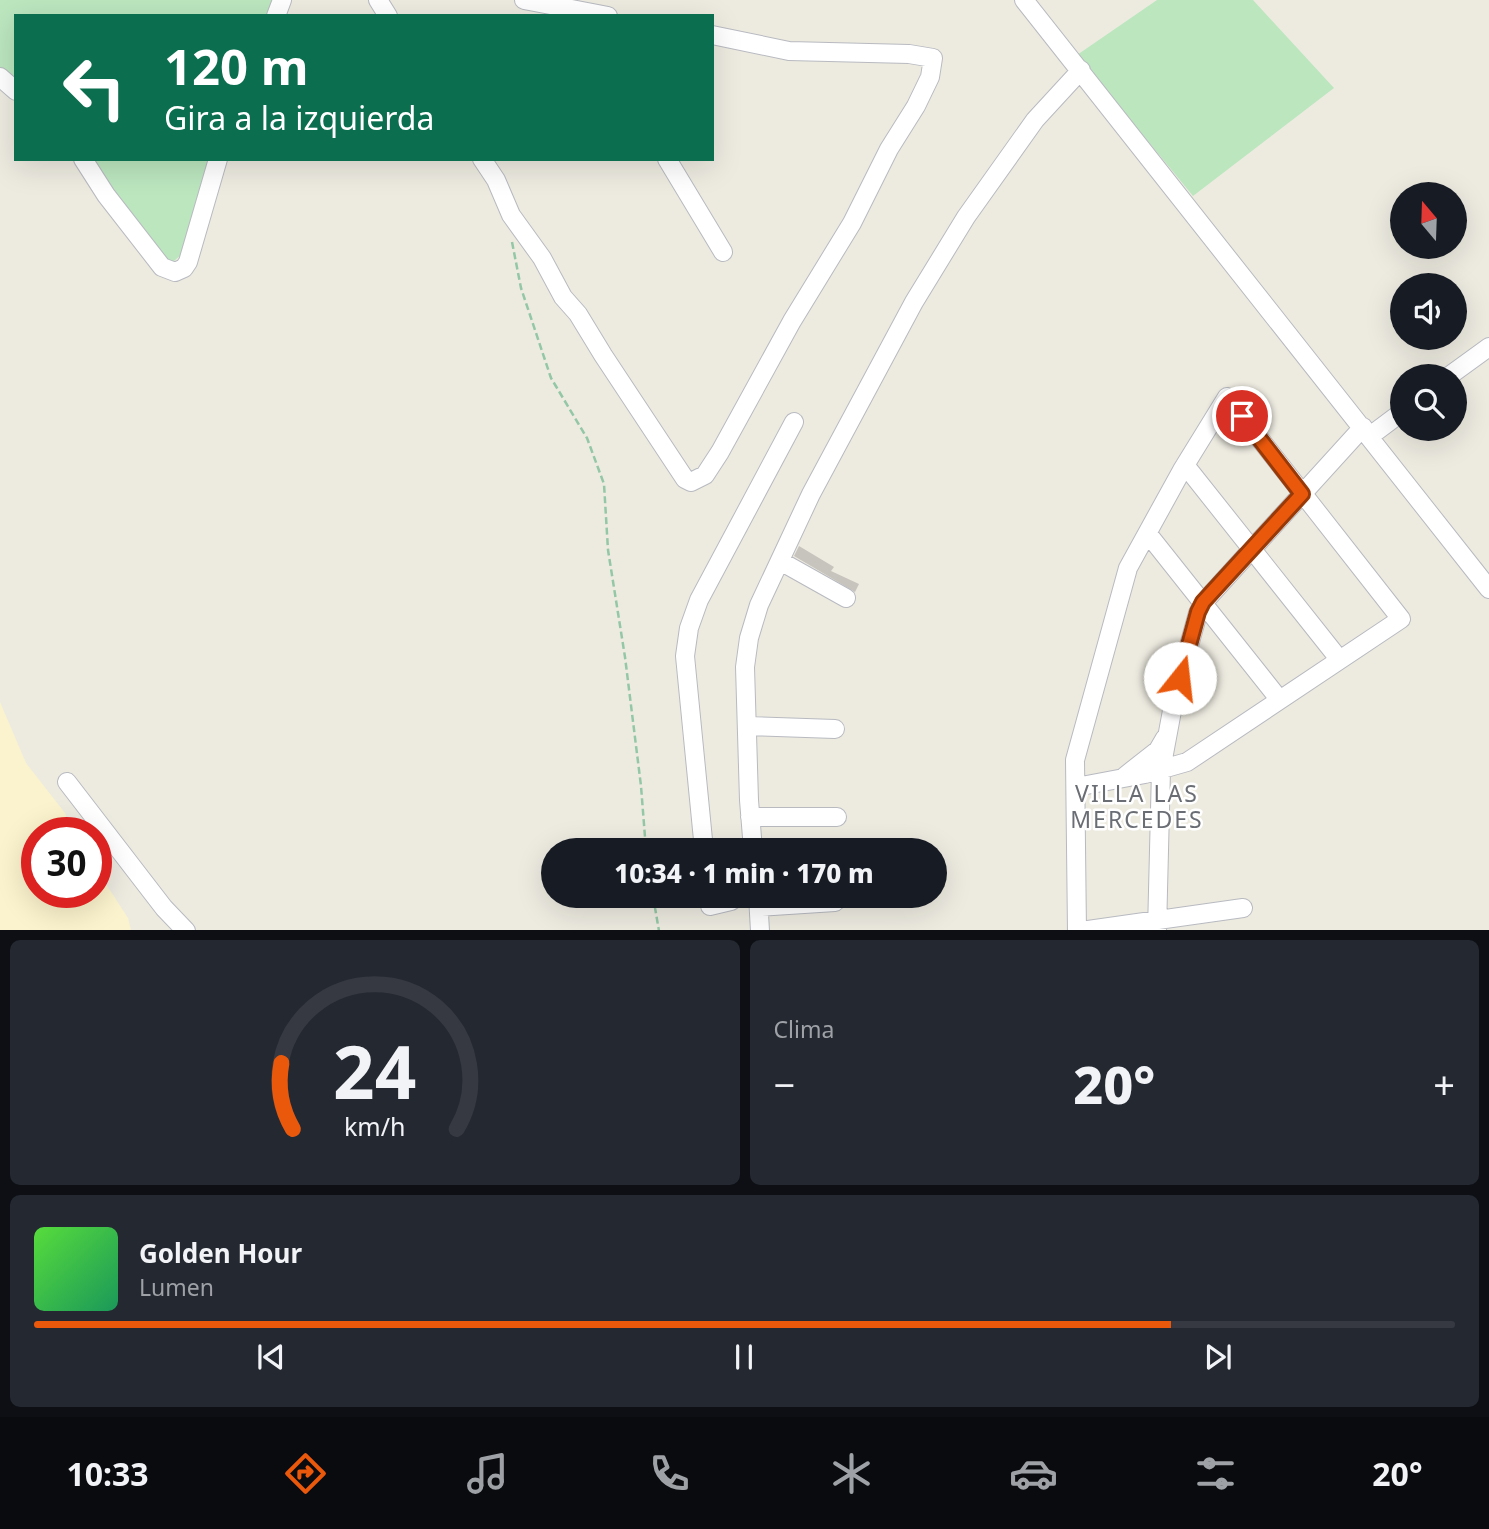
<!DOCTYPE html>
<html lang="es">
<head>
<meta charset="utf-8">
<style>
	body { margin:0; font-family:"Noto Sans",sans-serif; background:#242831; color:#f1f3f6; height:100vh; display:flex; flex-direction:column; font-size:26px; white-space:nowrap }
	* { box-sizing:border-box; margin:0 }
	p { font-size:23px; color:#9ea1a6 }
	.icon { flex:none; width:38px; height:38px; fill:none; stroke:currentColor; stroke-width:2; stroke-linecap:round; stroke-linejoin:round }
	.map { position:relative; height:930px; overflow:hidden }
	.details { display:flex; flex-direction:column; gap:10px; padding:10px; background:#0d0f14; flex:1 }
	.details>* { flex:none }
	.top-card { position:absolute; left:14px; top:14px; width:700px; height:147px; border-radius:0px; box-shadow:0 7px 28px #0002; background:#0b6e4f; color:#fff; overflow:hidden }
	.needle { width:46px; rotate:341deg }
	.buttons { position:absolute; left:1390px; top:182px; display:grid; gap:14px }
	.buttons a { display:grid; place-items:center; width:77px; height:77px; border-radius:50%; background:#171b24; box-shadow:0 7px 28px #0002; font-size:35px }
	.speed { position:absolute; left:21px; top:817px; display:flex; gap:14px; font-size:35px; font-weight:700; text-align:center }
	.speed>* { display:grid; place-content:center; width:91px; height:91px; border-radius:50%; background:#171b24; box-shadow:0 7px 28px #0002; line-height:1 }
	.speed .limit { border:10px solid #d22; background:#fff; color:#111 }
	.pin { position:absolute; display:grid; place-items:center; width:60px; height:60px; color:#fff; margin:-30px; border:4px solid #fff; border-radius:50%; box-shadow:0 2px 7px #0007 }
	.me { position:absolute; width:77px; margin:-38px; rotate:16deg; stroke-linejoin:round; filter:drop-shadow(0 0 5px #0008) }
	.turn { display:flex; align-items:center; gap:24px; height:147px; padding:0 35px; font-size:32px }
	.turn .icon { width:91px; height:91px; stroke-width:2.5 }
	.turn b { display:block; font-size:49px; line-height:60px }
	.big { font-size:52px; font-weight:800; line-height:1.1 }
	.details .widget { flex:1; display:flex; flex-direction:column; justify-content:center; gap:10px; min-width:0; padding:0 24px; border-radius:10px; background:#242831 }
	.details .dial { align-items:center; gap:0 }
	.dial svg { height:182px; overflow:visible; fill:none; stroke:#363941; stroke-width:7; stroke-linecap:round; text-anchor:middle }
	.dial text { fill:#f1f3f6; stroke:none }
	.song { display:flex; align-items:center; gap:21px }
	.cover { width:84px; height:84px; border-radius:10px; background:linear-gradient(135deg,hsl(110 70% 55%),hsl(150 70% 35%)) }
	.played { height:7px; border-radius:4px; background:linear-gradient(90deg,#ea580c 80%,#363941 80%) }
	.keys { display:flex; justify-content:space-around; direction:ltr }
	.heat { display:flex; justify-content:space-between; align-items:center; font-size:38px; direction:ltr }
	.details .tiles { flex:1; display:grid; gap:10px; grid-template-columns:1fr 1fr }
	.widget:last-child { grid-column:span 2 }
	.trip { position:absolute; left:541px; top:838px; width:406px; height:70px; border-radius:35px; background:#171b24; box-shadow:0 7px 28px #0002; font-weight:800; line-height:70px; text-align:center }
	.dock { display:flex; height:112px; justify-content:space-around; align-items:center; background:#090b0e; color:#9ea1a6 }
	.dock .icon { width:49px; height:49px }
	.dock .active { color:#ea580c }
	.dock b { font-size:32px; color:#f1f3f6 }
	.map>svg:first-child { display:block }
</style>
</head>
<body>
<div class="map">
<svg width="1489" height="931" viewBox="0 0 1489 931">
	<rect width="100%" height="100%" fill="#edebe0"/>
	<!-- green -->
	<path fill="#bbe6be" d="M0,0H275L268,16H16V82L0,72Z
		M1157,0H1253L1334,88L1193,196L1077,55Z
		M93,159H212L181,255L174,261L167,262L154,249Z"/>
	<!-- sand -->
	<path fill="#fbf3cd" d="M0,702L26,763L65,813L71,833H37V892H96V860L106,884L128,918L131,930H0Z"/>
	<!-- building -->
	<path fill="#c7c4bd" d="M799,546L834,567L831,571L859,584L855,592L794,556Z"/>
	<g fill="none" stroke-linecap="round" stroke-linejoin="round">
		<!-- minor casing -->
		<g stroke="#b8bac0" stroke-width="20">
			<path id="minor" d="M378,0L388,16
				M524,0L608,16
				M1024,0L1489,589
				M276,16L282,0
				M0,77L16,91
				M83,159L106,195L162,267L175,272L184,268L188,262L218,159
				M482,159L496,180L511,215L542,258L563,297L578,314L603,355L685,479L691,482L705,475L720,452L792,321L852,223L889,149L916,106L930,77L933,58L909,54L789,51L712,35
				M667,159L723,252
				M1449,376L1489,347
				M1370,436L1402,412
				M1185,465L1339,659
				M1148,534L1279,699
				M780,561L846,598
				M747,726L835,729
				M1125,776L1158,750L1165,738
				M67,782L164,908L186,931
				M1076,787L1145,774L1187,762L1401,619L1227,397L1182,470L1128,568L1075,760L1077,931
				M750,817H837
				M704,850L685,656L689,628L699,600L794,422
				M753,850L749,800L745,667L749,638L759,605L811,494L914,302L966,217L1035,120L1081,70
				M709,896L710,906L731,901L738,896
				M758,896L760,931
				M759,907L835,902
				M1081,931L1243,908
				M1157,931L1161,770L1174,700L1198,613L1204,602L1363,427"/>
		</g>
		<!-- path -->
		<path stroke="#94c7a6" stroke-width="2.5" stroke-dasharray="7 3.5" stroke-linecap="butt" d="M512,242L521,288L551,378L587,438L604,484L608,550L625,657L641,786L646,850
			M653,896L659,931"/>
		<!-- minor -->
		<use href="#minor" stroke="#fff" stroke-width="18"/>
	</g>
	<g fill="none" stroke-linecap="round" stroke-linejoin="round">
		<!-- route casing -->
		<g stroke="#983908" stroke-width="18">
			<path id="route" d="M1180,678L1198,612L1203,602L1302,494L1242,416"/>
		</g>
		<!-- route -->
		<use href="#route" stroke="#ea580c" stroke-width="12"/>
	</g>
	<g text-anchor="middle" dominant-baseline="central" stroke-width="5" stroke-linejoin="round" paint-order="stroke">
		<!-- neighbourhood labels -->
		<g font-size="23" letter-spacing="2" fill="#6a6e74" stroke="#fff">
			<text x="1137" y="793">VILLA LAS<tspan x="1137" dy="26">MERCEDES</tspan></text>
		</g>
	</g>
</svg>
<div class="buttons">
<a><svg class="needle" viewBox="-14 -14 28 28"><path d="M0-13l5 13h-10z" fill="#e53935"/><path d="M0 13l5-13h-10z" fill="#9ea1a6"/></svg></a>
<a><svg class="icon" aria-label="sound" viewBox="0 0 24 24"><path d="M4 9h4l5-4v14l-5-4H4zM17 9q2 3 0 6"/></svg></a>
<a><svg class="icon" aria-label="search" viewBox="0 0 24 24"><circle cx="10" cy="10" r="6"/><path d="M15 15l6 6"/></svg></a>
</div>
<div class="speed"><div class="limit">30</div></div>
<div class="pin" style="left:1242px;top:416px;background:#d93025"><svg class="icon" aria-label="arrive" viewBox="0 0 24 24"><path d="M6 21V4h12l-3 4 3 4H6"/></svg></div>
<svg class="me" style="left:1180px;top:678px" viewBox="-20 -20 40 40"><circle r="19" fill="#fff"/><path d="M0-13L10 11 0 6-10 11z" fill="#ea580c"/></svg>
<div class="trip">10:34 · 1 min · 170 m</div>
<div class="top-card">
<div class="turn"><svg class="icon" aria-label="left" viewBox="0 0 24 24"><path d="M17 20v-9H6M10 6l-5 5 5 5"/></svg><div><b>120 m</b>Gira a la izquierda</div></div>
</div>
</div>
<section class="details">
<div class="tiles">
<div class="widget dial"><svg viewBox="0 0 100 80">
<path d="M14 69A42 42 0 1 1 86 69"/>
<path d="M14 69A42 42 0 0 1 9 40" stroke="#ea580c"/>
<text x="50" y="56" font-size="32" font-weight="700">24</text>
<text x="50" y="72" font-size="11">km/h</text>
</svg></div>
<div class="widget"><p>Clima</p>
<div class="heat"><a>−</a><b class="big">20°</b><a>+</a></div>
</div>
<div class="widget">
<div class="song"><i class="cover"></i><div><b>Golden Hour</b><p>Lumen</p></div></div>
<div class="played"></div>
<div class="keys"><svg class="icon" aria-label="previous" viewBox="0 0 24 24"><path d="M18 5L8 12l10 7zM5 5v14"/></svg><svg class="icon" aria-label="pause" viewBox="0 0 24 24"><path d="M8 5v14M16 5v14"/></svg><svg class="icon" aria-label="next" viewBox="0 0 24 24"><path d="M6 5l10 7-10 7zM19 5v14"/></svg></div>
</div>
</div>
</section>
<nav class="dock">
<b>10:33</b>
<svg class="icon active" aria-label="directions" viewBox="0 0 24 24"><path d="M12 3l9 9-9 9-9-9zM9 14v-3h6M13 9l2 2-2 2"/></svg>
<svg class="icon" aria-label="music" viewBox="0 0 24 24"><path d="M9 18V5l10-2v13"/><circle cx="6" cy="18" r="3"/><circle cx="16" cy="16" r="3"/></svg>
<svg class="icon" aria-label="phone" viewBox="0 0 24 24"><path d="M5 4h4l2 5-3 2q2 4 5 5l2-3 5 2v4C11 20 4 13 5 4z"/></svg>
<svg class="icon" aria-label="climate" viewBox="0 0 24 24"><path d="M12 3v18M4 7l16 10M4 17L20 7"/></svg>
<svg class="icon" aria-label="car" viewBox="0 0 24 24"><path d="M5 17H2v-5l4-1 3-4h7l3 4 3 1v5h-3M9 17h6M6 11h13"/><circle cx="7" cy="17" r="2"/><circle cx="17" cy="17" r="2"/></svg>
<svg class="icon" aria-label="filters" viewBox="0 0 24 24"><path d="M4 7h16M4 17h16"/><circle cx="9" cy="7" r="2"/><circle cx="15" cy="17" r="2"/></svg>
<b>20°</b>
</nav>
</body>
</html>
